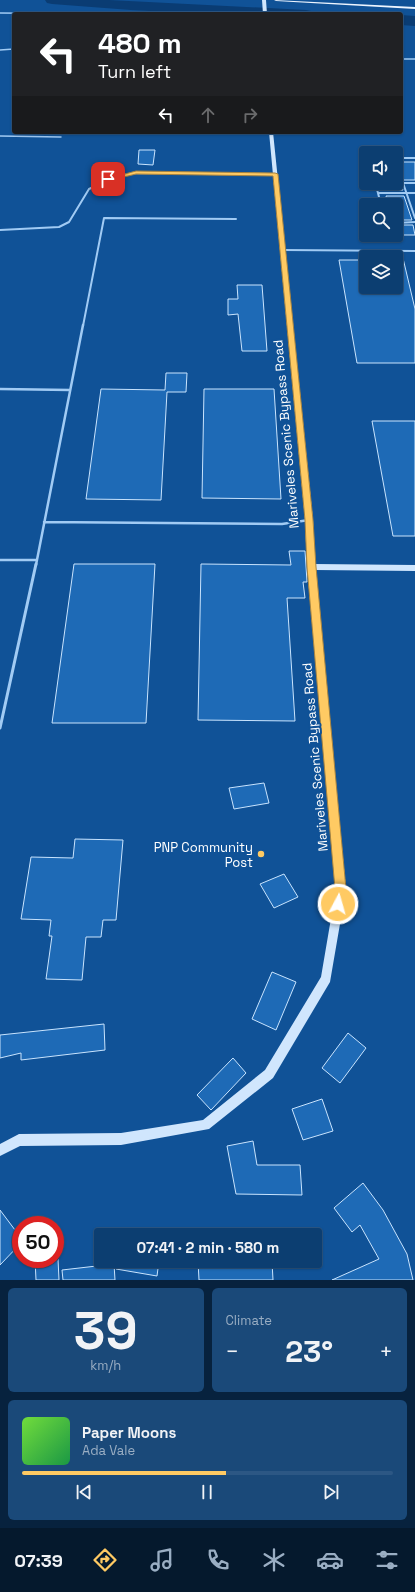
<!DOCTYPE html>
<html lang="en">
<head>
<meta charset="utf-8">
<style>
	body { margin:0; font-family:"Space Grotesk",sans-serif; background:#1a4979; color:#f1f3f6; height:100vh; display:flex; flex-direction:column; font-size:15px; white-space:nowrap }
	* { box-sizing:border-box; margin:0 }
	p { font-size:13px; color:#9aaec3 }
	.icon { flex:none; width:22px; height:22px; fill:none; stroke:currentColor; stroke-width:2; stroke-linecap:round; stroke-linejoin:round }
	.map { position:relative; height:1280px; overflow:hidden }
	.panel { display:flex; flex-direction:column; gap:8px; padding:8px; background:#07223e; flex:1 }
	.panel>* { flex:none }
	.top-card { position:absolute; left:12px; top:12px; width:391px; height:122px; border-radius:4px; box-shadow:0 1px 3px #0004,0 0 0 1px #2c5784; background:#202124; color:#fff; overflow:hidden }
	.fabs { position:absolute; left:359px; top:146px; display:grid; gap:8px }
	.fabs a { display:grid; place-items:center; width:44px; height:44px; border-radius:4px; background:#0c3e71; box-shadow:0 1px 3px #0004,0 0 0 1px #2c5784; font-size:20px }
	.speed { position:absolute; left:12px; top:1216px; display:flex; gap:8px; font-size:20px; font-weight:700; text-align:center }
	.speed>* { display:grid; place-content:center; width:52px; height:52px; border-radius:50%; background:#0c3e71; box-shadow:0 1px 3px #0004,0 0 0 1px #2c5784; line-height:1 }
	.speed .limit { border:6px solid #d22; background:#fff; color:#111 }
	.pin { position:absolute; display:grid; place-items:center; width:34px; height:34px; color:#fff; margin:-17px; border-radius:8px; box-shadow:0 2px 6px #0006 }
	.me { position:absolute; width:44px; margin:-22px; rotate:6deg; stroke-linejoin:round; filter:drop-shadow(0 0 3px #0008) }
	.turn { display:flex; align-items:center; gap:14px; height:84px; padding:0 20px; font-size:18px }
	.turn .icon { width:52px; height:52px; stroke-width:2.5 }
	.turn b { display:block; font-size:28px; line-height:34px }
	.lanes { display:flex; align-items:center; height:38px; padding:0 20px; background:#0003; justify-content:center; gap:20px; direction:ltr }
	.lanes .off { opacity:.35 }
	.big { font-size:30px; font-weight:600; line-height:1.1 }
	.panel .widget { flex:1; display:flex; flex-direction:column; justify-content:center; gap:6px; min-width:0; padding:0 14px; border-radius:6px; background:#1a4979 }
	.panel .dial { align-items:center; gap:0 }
	.dial b { font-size:52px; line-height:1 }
	.song { display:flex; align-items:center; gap:12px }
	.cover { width:48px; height:48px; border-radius:6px; background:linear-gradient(135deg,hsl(100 70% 55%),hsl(140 70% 35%)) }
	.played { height:4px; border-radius:2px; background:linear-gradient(90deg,#ffca63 55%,#2c5784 55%) }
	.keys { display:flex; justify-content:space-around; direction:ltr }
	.heat { display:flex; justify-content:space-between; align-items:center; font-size:22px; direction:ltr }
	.panel .tiles { flex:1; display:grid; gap:8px; grid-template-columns:1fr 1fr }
	.widget:last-child { grid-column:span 2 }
	.trip { position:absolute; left:94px; top:1228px; width:228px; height:40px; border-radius:4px; background:#0c3e71; box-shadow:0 1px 3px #0004,0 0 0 1px #2c5784; font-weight:600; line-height:40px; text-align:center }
	.menu { display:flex; height:64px; justify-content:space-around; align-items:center; background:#05192d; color:#9aaec3 }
	.menu .icon { width:28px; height:28px }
	.menu .on { color:#ffca63 }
	.menu b { font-size:18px; color:#f1f3f6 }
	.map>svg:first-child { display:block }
</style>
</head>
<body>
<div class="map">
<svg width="415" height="1280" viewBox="0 0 415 1280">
	<rect width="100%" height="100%" fill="#105297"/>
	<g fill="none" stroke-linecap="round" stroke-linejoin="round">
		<!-- river -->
		<path fill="#0a3c73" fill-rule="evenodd" d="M45,0H109L306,10L311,11L313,14H210L131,10L52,4L47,3Z
			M401,15L415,16V26L401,25Z"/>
	</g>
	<!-- building -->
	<path fill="#1e6ab6" stroke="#c9e4fe" d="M139,150H155L153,165L138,164Z
		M396,162H415V180H396Z
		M383,184L401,186L403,190H384Z
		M386,196H404L412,220H396V205H388Z
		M396,225H413L415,235H396Z
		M396,254H402L415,309V363H357L339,260H366V287H396Z
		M237,285H262L267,351H242L238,314L228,315V299H238Z
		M166,373H187L186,392H167L161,500L86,499L101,389L165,390Z
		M204,389H274L281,499L202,498Z
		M372,421H415V536H393Z
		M289,551H305L307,582H303L305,598H287L295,721L198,720L201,564L291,565Z
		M74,564H155L146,723H52Z
		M264,783L269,803L234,809L229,788Z
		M75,839L123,840L116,920H103L101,937H86L82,980L46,979L52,936H49L51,920L21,919L31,857L73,858Z
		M284,874L298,897L274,908L260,884Z
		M272,972L296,982L276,1030L252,1019Z
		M104,1024L105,1050L21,1060V1053L0,1058V1035Z
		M348,1033L366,1048L340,1083L322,1068Z
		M233,1058L246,1073L211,1110L197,1095Z
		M322,1099L333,1131L303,1140L292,1109Z
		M253,1141L257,1165H300L302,1195L236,1194L227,1146Z
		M363,1183L383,1210L407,1254L413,1280H332L379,1259L360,1225L352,1232L334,1208Z
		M0,1210L21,1238V1243L0,1265Z
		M35,1259H58L59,1280H36Z
		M116,1261H159L157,1276L116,1269Z
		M198,1261H272L273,1280H199Z
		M114,1264L115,1280H63L62,1270Z"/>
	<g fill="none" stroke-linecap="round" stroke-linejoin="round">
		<!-- service-far3 -->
		<path stroke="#a1cbf4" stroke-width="1.5" d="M0,13L105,14
			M0,50L14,49
			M401,59H415
			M0,136L61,137"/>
		<!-- service-far2 -->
		<path stroke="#a1cbf4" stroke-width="2" d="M396,158H415
			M375,183L378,193H415
			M396,183H415
			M403,183L415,218
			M378,193L381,205
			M396,223L415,222
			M0,230L59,227L69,222L89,189L117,176L136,173L275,174
			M283,250L415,251
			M83,326L104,218L236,219"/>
		<!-- service-far1 -->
		<path stroke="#a1cbf4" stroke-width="2.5" d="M0,389L70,390
			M44,522L282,524L309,520
			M0,560H37
			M36,565L83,325"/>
		<!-- service -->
		<path stroke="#a1cbf4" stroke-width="3" d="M0,728L36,564"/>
		<!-- secondary -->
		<path fill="#d0e6fd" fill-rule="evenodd" d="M262,0H266L267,14H263Z
			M269,132H273L313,520L315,564L415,565V571L315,570L346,889L330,982L273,1078L209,1129L121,1145L20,1146L0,1156V1144L19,1134L121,1133L203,1120L265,1070L321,977L336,889L307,567L305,520Z"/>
		<!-- primary -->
		<path fill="#edf5ff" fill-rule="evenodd" d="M274,0L415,7V9L276,1Z"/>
	</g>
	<!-- route -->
	<path fill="#ffca63" stroke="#a68340" d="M136,171L275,173L278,174L313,520L316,567L346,889L342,907L338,909L334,907L332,904L335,889L307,567L305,520L273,176L136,174L108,181L106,179Z"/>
	<!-- markers -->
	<circle fill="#ffca63" stroke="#105297" stroke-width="1.5" cx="261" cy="854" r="4"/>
	<g text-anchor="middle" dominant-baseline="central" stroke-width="4" stroke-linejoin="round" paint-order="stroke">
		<!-- street labels -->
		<g font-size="13" fill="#fff" stroke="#105297">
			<text transform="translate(286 434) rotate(-95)">Mariveles Scenic Bypass Road</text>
			<text transform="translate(315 757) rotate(-95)">Mariveles Scenic Bypass Road</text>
		</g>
		<!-- poi labels -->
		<g font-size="13" fill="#fff" stroke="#105297" text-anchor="end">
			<text x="253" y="847">PNP Community<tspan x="253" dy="15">Post</tspan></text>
		</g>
	</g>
</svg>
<div class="fabs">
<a><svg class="icon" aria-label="sound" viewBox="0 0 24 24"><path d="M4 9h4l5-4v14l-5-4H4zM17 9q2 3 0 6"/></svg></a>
<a><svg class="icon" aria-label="search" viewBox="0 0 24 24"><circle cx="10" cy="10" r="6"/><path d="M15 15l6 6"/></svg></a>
<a><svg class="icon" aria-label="layers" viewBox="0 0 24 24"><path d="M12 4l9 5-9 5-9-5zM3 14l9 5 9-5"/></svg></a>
</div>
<div class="speed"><div class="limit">50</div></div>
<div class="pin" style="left:108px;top:179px;background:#d93025"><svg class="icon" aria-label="arrive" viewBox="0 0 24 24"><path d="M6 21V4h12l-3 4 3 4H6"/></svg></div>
<svg class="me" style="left:338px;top:904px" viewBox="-20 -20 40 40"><circle r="17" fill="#ffca63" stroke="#fff" stroke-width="3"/><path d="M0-11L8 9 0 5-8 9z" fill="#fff"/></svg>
<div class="trip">07:41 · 2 min · 580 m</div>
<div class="top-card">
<div class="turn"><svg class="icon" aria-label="left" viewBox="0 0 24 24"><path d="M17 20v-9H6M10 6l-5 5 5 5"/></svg><div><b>480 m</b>Turn left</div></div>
<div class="lanes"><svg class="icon" aria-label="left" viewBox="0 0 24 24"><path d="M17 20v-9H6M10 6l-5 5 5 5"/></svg><svg class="icon off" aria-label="ahead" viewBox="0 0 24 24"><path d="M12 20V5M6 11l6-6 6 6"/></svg><svg class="icon off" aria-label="right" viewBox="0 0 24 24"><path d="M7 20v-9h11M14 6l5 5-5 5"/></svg></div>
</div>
</div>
<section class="panel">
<div class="tiles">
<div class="widget dial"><b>39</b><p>km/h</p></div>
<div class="widget"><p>Climate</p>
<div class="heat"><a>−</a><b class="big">23°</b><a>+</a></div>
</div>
<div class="widget">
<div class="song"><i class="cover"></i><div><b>Paper Moons</b><p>Ada Vale</p></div></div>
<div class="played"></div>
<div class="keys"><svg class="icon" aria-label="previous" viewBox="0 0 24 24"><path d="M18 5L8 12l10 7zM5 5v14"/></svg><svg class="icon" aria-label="pause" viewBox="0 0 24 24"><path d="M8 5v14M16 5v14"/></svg><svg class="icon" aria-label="next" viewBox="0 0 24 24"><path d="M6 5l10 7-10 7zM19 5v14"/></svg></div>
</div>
</div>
</section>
<nav class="menu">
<b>07:39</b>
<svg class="icon on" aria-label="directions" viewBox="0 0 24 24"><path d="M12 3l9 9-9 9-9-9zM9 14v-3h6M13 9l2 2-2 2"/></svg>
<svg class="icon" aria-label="music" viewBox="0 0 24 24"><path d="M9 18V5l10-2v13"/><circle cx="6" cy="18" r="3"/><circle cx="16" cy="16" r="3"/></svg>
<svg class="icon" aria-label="phone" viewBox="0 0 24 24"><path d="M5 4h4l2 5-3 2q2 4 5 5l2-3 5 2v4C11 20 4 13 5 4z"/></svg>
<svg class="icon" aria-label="climate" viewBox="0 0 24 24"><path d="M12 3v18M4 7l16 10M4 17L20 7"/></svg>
<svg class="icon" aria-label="car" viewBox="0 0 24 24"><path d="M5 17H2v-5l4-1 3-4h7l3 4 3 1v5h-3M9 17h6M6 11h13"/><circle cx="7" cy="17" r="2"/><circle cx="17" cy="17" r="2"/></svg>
<svg class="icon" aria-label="filters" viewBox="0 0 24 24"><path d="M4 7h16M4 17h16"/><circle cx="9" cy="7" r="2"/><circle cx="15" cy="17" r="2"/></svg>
</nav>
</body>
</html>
